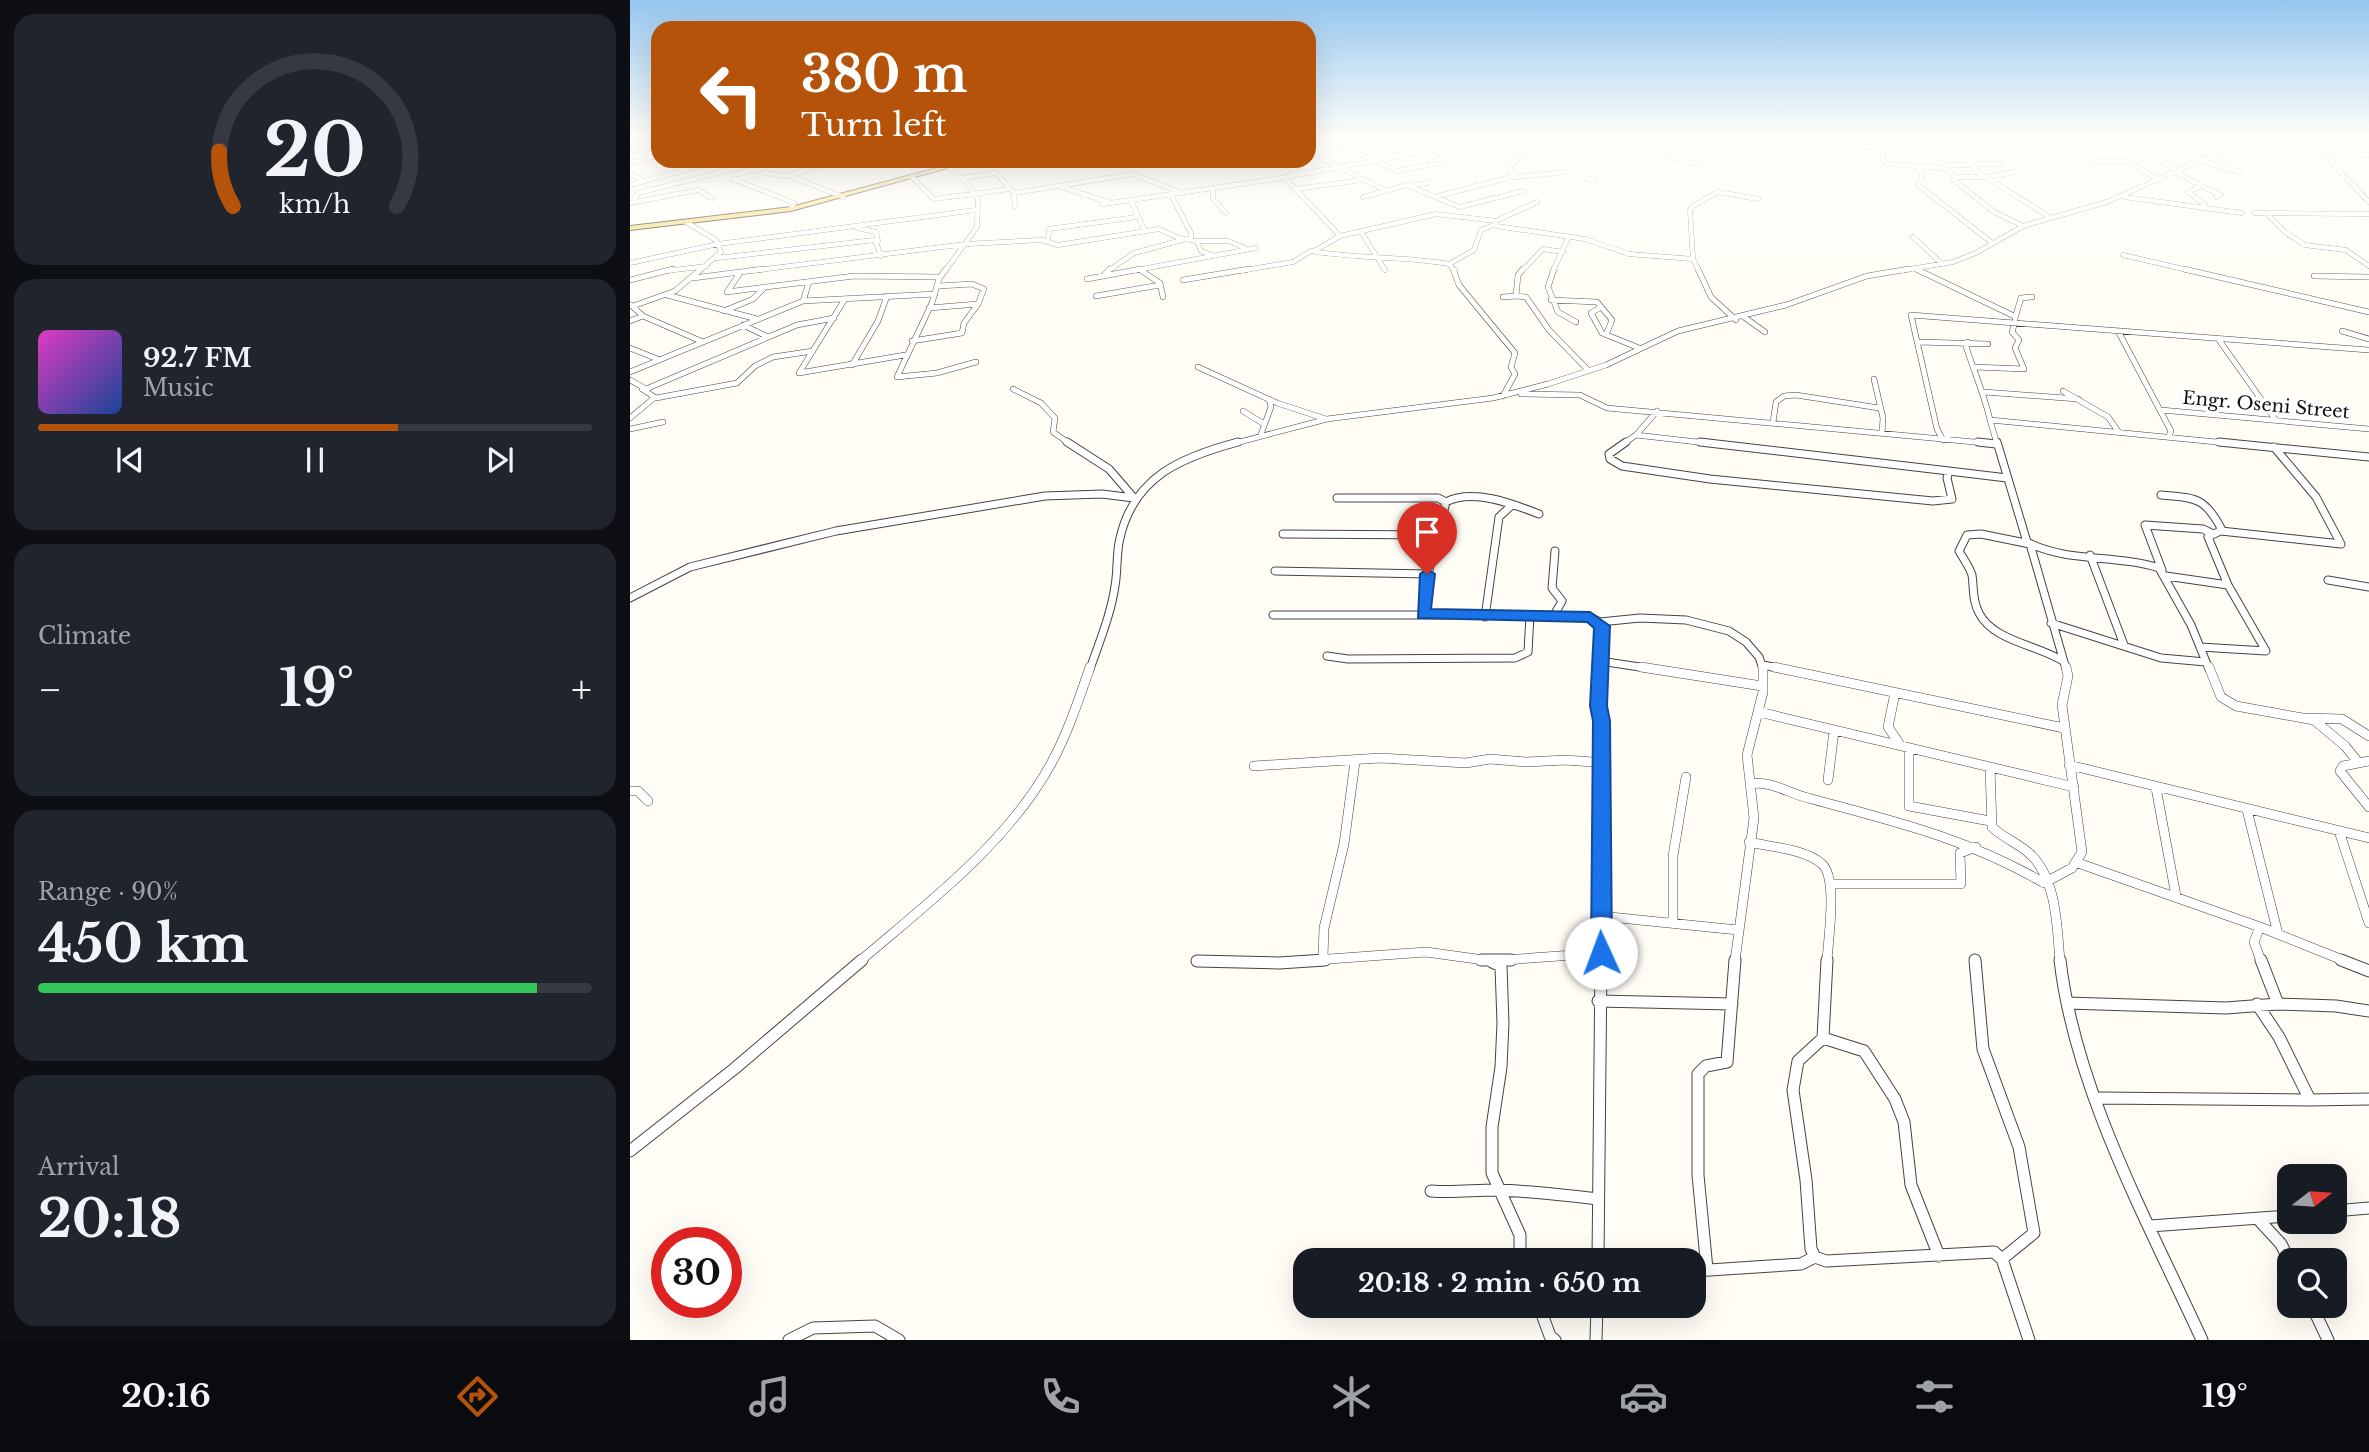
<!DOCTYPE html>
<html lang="en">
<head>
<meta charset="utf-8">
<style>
	body { margin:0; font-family:"Libre Baskerville",serif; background:#20242c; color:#f1f3f6; height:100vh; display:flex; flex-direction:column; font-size:26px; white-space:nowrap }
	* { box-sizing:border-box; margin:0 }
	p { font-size:23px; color:#9ea1a6 }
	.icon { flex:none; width:38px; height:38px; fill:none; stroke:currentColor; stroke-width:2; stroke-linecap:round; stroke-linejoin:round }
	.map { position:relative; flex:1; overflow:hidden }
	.sheet { display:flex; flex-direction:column; gap:14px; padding:14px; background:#0d0f14; width:630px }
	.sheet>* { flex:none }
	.top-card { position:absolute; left:21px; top:21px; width:665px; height:147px; border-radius:21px; box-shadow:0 7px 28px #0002; background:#b45309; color:#fff; overflow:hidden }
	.needle { width:46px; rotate:73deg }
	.tools { position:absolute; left:1647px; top:1164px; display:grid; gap:14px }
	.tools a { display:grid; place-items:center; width:70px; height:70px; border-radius:14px; background:#171b24; box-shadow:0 7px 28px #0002; font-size:35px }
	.speed { position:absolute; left:21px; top:1227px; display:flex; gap:14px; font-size:35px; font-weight:700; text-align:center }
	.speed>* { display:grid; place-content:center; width:91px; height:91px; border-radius:50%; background:#171b24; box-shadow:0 7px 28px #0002; line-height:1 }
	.speed .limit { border:10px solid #d22; background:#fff; color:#111 }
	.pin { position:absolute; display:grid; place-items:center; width:60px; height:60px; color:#fff; margin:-72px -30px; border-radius:50% 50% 50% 0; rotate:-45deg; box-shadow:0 0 7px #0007 }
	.pin .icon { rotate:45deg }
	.me { position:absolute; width:77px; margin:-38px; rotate:358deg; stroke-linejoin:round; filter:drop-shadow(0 0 5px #0008) }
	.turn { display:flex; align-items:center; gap:24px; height:147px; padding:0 35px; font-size:32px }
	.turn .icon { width:91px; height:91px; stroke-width:2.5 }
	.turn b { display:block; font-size:49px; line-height:60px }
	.big { font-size:52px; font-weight:700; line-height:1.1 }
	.sheet .card { flex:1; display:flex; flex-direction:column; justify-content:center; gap:10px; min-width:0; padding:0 24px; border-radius:21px; background:#20242c }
	.sheet .dial { align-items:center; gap:0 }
	.dial svg { height:182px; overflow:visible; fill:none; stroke:#363941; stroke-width:7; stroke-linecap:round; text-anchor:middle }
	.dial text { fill:#f1f3f6; stroke:none }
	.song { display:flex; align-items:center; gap:21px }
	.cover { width:84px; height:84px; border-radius:10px; background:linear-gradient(135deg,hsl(310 70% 55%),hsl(220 70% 35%)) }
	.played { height:7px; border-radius:4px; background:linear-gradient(90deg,#b45309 65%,#363941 65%) }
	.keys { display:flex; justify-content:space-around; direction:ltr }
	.heat { display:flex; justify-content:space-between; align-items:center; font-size:38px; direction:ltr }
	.charge { height:10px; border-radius:5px; background:linear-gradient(90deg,#34c759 90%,#363941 0) }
	.trip { position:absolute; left:663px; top:1248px; width:413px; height:70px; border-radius:21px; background:#171b24; box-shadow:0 7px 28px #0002; font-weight:700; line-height:70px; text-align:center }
	.tabs { display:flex; height:112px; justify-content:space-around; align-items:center; background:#090b0e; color:#9ea1a6 }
	.tabs .icon { width:49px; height:49px }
	.tabs .on { color:#b45309 }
	.tabs b { font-size:32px; color:#f1f3f6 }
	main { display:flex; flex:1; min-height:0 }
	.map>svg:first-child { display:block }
</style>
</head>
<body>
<main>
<section class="sheet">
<div class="card dial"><svg viewBox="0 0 100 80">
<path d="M14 69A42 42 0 1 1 86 69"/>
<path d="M14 69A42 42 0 0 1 8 45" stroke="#b45309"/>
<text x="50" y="56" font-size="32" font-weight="700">20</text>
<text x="50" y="72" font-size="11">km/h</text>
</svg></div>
<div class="card">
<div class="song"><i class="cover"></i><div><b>92.7 FM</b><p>Music</p></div></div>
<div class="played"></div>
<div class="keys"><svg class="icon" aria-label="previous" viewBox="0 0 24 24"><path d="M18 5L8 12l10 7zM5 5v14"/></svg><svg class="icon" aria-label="pause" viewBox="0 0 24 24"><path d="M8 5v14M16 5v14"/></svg><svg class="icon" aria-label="next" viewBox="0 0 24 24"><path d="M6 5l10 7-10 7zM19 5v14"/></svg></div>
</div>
<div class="card"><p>Climate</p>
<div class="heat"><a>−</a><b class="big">19°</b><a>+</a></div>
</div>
<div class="card"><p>Range · 90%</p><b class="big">450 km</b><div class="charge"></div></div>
<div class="card"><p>Arrival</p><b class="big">20:18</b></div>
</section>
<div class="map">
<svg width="1739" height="1340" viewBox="0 0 1739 1340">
	<rect width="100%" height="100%" fill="#fffdf5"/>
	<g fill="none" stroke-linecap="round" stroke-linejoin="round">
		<!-- minor-far4 casing -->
		<g stroke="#444" stroke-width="5">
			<path id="minor-far4" d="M802,137L843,155
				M849,137L893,155L879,166L885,176L805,197L830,207L893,191
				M896,137L919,146
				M951,137L973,151L971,154
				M1020,137L1027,138L1014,149L1071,165
				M1171,137L1208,145L1252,148
				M1238,137L1252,148L1253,161L1257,164L1314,168L1326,177H1359L1384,172
				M1488,137L1549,171
				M1535,137L1584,156
				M1639,137L1698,158L1739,202
				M1027,138L1065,144L1082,137
				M1117,140L1122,137
				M1681,141L1716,143
				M815,142L835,137
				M709,145L768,171L813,162L794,151
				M1692,149L1739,155
				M722,150L760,143
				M0,152L25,145L8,137
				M679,152L755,190
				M776,153L757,144L782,137
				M1351,158L1339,162L1348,172L1421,218
				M1570,160L1609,172
				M31,161L55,169
				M647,161L673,174
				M1463,161H1498L1529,180
				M442,162L446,161
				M0,163L28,155
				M319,167L339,185L343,194L379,189
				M1289,168L1292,176L1288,185L1361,242
				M1317,169L1316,165L1372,164
				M1546,172L1571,186L1558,192L1575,205
				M0,174L14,181
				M160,176L213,197
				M282,177L304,199L343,194L348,199L347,227L315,271
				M885,177L937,172L964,181
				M1326,177L1324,180L1364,212L1393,226
				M331,178L366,173L384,193L385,206
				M655,178L710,236L806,214L866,221L907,202
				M103,179L164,203L161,209
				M104,180L135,173L158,176L201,161
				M0,185L89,161
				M781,185L798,183
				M1571,186L1591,195L1586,197
				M432,187L481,203
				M583,189V199L596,213
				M666,189L732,180
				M384,193L503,174L552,193
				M541,195L561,233V240
				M733,197L777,185L805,197
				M1494,197L1612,213
				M501,201L515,231
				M0,203L68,190L82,198
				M2,203L8,193L135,161
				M473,204L645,179L822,146
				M1624,213L1739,214
				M1638,215L1655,232L1675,245L1716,250L1739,266
				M866,221V226L955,239L999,254L1063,259
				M56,222L86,240L91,252L69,271
				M227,228L246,232L248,241
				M732,233L755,270
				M1283,237L1311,263
				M418,241L419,229L507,217
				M567,241H598L615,248
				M686,250L710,236
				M1493,255L1562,271
				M87,258L245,240L251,256
				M0,263L88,244L346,210
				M509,269L512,271
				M1286,269L1290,271
				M36,271L77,266
				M120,271L336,244L412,240L428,245L529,229L549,238L567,241L571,251L582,255
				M478,271L504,253L556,239
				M501,271L626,248
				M609,271L663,262L681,251C727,259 773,256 819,264
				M825,271L819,264L844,250L851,230L864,225
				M892,271L913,249L933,252
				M923,271L938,238
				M1069,271L1063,259L1060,210L1063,206L1088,192L1128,199
				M1268,271L1323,262L1346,253L1393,226L1477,202L1568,161L1624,148L1643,139"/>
		</g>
		<!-- minor-far3 casing -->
		<g stroke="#444" stroke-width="6">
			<path id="minor-far3" d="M316,269L309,279L302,303L267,377L307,373L346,362
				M509,269L530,283L533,297
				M823,269L829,285L885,353L881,367L885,374L873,396
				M924,269L918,287L928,312L946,322
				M1068,269L1081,297L1106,320
				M1286,269L1384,316
				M1554,269L1739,312
				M110,273L97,292L224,276L310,277
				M473,276L480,269
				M1684,276L1739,277
				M63,278L134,269
				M457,279L511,269
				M0,280L43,269
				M553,280L619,269
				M37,295L127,319
				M466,296L530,285
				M886,296L896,297L919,330L958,370
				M873,297L886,296L888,275L893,269
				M215,299L169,373L275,355
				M921,300L967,302L982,320L976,335
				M173,301L179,282
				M1,305L13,316L73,342
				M3,306L45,291L71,269
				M971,307L961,313L972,333L1009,348
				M299,308L348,304L354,289L342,284L309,286
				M94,311L123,299L134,288
				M1114,317L1135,332
				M1385,318L1391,298L1402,297
				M0,321L13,316
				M113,325L138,337
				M1488,331L1541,431L1539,436
				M1712,331L1739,339
				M1589,340L1645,419
				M282,341L332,333L334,323L348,304
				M1289,342L1358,344
				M1338,342L1335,343C1343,370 1354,393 1360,420
				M0,348L30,360
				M222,365L248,321L257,296
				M568,367L647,403L696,419
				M1344,367L1394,369L1385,348L1389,340L1382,332L1385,322
				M0,372L173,301L305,294
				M1244,379L1253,418L1252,433
				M0,380L16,389L167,325L204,318
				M12,389L26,398L107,383L125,366L143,357L183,351
				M383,389L411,403L425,418L423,432L440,444
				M1433,391L1478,417L1488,431
				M1354,392L1448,399
				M891,394L950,395L977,408L1366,444
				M1531,410L1739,429
				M613,411L634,424
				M0,418L24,398
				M1143,422L1146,402L1154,396L1166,395L1249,408
				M0,429L33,422
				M1006,435L1085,444
				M630,437L641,407L639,399
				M1313,440L1307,429L1281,315L1739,350
				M602,444L697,419L863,398L918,384L976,365L1048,331L1156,305L1237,276L1279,269
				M993,444L1006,435L1027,411
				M1367,444L1360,420L1607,444"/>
		</g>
		<!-- minor-far2 casing -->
		<g stroke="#444" stroke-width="9">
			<path id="minor-far2" d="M996,442L979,454L980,459L992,466L1080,479L1303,501L1322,499L1317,478L1319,471L1377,478
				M1070,442L1319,471
				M1348,442L1366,444
				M1367,442L1397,542C1437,563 1486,554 1529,568L1561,625L1579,669
				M1589,442L1739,457
				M1531,495C1566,498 1575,497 1592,530L1578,537L1598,585L1536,576
				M707,498H808L816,502L798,574L793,614
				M816,502C843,488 883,504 909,514
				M1591,531L1711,544L1686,497L1644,447
				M653,534L807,535
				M1460,555L1494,645
				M1532,570L1515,525L1573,529L1581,533
				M645,571L798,574
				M1698,580L1739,587
				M0,598L60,567L206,531L415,496L472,494L504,498L479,469L437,442
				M643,615H900L960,617L970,622L1010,618L1056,620L1099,631L1116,642L1129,657L1133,669
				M855,617L869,517L882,505
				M923,617L932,601L922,588L925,551
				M970,622V669
				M1421,623L1531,658L1576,662
				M1570,647L1636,651L1598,585
				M697,656L718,659L885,658L898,652L900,615
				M970,661L1023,669
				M1433,661C1408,645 1363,641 1349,613C1342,600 1344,588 1342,575C1340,568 1333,558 1329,551L1337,535L1351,534L1400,544L1436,669
				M1133,665L1153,669
				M460,669C469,643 481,614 485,586C488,570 486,553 490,538C504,476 552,457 608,442"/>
		</g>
		<!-- minor-far1 casing -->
		<g stroke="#444" stroke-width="10">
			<path id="minor-far1" d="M970,667L971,961
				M1011,667L1132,686
				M1144,667L1434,728
				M1579,667L1591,697L1606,706L1684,720L1715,746L1728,762
				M1265,693L1258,727L1271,746
				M1129,712L1444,787
				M1678,718L1712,719L1739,736
				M1279,748V806L1360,821
				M1739,761L1713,766L1710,771L1739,807
				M1439,765L1739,838
				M624,766L750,758L836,763L860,759L897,762L935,760L963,762L970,767
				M1360,768L1362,827C1374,839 1391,844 1402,856C1427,881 1427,929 1430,961
				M1198,780L1204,731
				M1122,784C1139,780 1161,794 1178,798C1263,821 1337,838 1414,883
				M1526,788L1546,896
				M0,791H8L18,801
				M1617,810L1648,934
				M1709,831L1739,923
				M1119,842C1141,847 1175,849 1192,864C1208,878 1198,941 1197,961
				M1448,863L1630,927L1715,961
				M1414,883L1442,868L1452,852L1432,705L1438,676L1436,667
				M1201,884H1331L1330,853L1346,847
				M970,916L1108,930
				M1043,921V856L1056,777
				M1630,927L1624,942L1631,961
				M693,957L694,928L714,844L725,762
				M230,961C299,902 378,843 422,762C438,732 449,699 460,667
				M567,961H580
				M671,961L796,952L861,961L971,953
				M1105,961L1124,818L1117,755L1133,692V667"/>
		</g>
		<!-- minor casing -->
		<g stroke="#444" stroke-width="13">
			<path id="minor" d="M851,960H881
				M1197,960L1193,1038L1168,1061L1163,1090L1176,1180L1181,1249L1185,1257L1196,1261L1364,1252L1372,1259L1399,1340
				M1345,960L1353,1049L1389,1147L1404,1233L1372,1259
				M1430,960C1445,1090 1518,1222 1572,1340
				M1631,960L1648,1004
				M1711,960L1739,971
				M567,961L649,963L695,960
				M862,962L871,966L873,1023L871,1067L862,1127V1173L890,1235V1260
				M968,1001L1102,1004
				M1437,1003L1596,1008L1648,1004L1706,1006L1739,1011
				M1193,1038L1234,1051L1265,1099L1274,1122L1281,1185L1309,1256
				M1469,1098L1680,1100L1649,1037L1627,1004
				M1680,1100L1739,1099
				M0,1151L104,1069L232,960
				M801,1191C823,1193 844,1190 866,1190C899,1191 934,1195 968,1199
				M1704,1211L1739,1208
				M1628,1219L1651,1244L1659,1260
				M1520,1226L1659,1216
				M968,1260L971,960
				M1077,1269L1068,1175V1074L1076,1066L1097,1062L1105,960
				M1064,1271L1171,1264L1185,1257
				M909,1306L920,1336L925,1340
				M1682,1306L1698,1340
				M159,1340L183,1328L245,1326L269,1340
				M966,1340L967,1306"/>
		</g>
		<!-- primary casing -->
		<g stroke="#222" stroke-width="2">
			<path id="primary" d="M333,161H343L161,211L0,230V226L161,207Z"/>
		</g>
		<!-- minor-far4 -->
		<use href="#minor-far4" stroke="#fff" stroke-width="4.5"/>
		<!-- minor-far3 -->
		<use href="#minor-far3" stroke="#fff" stroke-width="5"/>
		<!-- minor-far2 -->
		<use href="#minor-far2" stroke="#fff" stroke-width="7"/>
		<!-- minor-far1 -->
		<use href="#minor-far1" stroke="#fff" stroke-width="9"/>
		<!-- minor -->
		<use href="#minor" stroke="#fff" stroke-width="11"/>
		<!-- primary -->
		<use href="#primary" fill="#f9d66b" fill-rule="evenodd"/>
	</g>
	<!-- sky -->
	<linearGradient id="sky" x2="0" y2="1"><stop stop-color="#95c6ee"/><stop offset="0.42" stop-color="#fffefa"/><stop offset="1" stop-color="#fffefa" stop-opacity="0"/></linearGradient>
	<rect width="1739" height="324" fill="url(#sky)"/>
	<!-- route -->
	<path fill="#1a73e8" stroke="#114b97" stroke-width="2" d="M797,569L805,574L801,609L960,612L980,626L977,706L980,721L982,953L979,960L971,963L964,960L961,953L963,721L960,706L964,628L957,622L788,618L790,574Z"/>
	<g text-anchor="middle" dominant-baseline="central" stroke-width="7" stroke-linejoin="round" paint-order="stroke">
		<!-- far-street labels -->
		<g font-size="18" fill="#111" stroke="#fff">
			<text transform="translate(1636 405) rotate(5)">Engr. Oseni Street</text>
		</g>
	</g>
</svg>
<div class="tools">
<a><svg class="needle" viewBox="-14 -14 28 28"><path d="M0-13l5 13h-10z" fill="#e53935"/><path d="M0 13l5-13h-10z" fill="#9ea1a6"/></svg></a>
<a><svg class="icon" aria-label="search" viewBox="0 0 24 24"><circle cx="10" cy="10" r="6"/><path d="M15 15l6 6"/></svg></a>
</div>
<div class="speed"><div class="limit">30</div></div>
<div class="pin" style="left:797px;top:574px;background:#d93025"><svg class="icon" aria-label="arrive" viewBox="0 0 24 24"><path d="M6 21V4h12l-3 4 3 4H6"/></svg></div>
<svg class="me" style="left:971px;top:953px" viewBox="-20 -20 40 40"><circle r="19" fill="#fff"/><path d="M0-13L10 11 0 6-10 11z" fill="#1a73e8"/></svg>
<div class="trip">20:18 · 2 min · 650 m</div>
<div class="top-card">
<div class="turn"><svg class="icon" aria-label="left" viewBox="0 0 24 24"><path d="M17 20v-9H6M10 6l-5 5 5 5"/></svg><div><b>380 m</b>Turn left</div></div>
</div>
</div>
</main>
<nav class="tabs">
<b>20:16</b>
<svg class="icon on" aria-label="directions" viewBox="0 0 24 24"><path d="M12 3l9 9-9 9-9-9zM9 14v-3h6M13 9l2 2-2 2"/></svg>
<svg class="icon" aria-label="music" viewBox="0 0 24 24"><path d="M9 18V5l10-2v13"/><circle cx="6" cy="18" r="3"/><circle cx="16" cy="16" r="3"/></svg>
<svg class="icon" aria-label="phone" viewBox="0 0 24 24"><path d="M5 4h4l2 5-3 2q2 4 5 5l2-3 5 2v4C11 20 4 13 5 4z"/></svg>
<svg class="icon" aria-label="climate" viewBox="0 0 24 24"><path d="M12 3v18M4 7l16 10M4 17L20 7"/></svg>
<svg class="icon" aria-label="car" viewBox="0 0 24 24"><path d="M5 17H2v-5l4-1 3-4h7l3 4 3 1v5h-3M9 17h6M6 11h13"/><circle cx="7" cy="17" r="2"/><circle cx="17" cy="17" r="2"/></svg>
<svg class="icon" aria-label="filters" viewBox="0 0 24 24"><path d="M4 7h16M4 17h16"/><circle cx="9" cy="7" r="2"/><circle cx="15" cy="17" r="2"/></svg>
<b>19°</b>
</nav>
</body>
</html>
